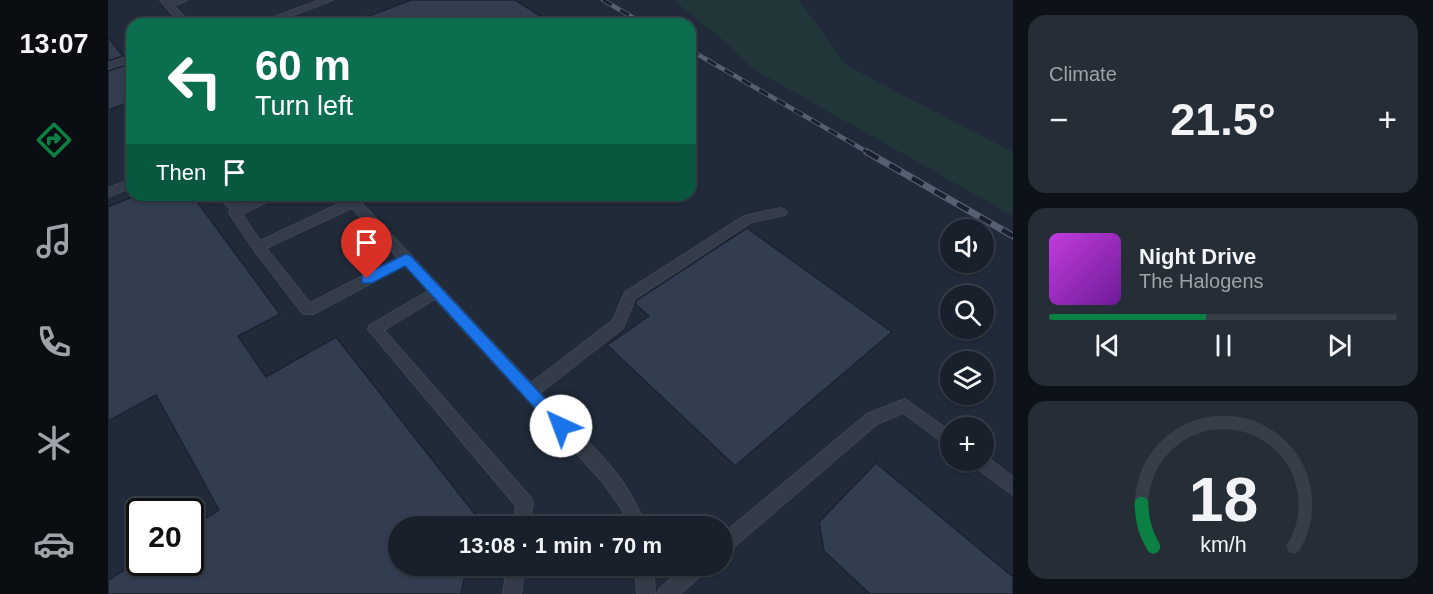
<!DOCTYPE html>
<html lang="en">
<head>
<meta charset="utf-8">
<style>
	body { margin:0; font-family:Helvetica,sans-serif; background:#252d37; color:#f1f3f6; height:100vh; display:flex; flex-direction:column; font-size:22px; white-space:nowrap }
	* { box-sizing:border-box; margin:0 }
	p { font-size:20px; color:#9fa3a9 }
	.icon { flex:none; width:33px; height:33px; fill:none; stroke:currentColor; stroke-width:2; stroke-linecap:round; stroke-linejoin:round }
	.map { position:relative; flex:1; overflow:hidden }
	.details { display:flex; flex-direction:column; gap:15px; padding:15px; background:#0d1218; width:420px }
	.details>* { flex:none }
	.hud { position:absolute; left:18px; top:18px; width:570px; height:183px; border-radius:18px; box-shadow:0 2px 4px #0004,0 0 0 2px #363e47; background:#0b6e4f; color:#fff; overflow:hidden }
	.controls { position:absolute; left:832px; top:219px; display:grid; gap:12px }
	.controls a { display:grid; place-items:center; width:54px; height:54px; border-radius:50%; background:#18202b; box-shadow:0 2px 4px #0004,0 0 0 2px #363e47; font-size:30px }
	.speed { position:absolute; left:18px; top:498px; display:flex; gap:12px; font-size:30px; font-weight:700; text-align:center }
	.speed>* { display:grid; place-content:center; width:78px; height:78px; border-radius:50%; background:#18202b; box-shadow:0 2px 4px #0004,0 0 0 2px #363e47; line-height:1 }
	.speed .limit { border:3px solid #111; border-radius:9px; background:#fff; color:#111 }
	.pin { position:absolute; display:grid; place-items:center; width:51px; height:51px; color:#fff; margin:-62px -26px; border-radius:50% 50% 50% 0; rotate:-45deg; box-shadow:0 0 6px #0007 }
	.pin .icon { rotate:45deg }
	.me { position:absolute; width:66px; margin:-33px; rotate:317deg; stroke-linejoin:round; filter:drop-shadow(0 0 4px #0008) }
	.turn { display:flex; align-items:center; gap:21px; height:126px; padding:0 30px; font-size:27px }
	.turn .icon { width:78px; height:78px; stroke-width:2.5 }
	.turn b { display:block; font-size:42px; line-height:51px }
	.then { display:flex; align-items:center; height:57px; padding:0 30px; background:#0003; gap:12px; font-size:22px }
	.big { font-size:45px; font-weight:600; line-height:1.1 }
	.details .widget { flex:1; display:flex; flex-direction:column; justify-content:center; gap:9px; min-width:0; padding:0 21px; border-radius:18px; background:#252d37 }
	.details .dial { align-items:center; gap:0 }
	.dial svg { height:156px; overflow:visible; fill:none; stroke:#363e47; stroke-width:7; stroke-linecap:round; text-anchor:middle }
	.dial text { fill:#f1f3f6; stroke:none }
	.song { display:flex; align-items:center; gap:18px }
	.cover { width:72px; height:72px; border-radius:9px; background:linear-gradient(135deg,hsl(290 70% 55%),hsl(280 70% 35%)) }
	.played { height:6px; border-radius:3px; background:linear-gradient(90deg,#0b8043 45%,#363e47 45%) }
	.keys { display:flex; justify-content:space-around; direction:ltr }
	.heat { display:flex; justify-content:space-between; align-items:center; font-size:33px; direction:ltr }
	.trip { position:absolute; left:280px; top:516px; width:345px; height:60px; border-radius:30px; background:#18202b; box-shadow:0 2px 4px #0004,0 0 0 2px #363e47; font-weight:600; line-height:60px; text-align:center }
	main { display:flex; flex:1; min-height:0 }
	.tab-bar { display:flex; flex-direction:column; width:108px; justify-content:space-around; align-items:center; background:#0a0d11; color:#9fa3a9 }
	.tab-bar .icon { width:42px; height:42px }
	.tab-bar .current { color:#0b8043 }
	.tab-bar b { font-size:27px; color:#f1f3f6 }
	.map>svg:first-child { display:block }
</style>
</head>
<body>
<main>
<nav class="tab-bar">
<b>13:07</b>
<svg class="icon current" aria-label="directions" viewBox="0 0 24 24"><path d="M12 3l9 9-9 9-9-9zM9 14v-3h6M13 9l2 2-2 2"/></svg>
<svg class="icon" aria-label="music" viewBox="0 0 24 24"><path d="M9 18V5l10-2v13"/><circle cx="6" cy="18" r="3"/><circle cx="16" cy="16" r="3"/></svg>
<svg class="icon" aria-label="phone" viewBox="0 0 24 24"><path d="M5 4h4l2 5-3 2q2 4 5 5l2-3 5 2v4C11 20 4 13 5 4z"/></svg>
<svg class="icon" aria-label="climate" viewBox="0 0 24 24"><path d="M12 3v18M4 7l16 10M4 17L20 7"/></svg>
<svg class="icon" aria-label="car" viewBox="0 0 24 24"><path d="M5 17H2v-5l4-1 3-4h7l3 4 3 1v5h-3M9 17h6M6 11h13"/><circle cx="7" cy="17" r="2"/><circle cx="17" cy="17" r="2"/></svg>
</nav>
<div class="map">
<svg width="905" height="594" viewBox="0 0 905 594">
	<rect width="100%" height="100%" fill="#202a39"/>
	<!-- green -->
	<path fill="#22363a" d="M565,0H691L739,66L905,152V216L645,69L620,44Z"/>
	<!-- building -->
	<path fill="#323d50" stroke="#1b2330" stroke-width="1.5" d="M303,0H407L445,24H245V22Z
		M0,37L15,56L0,61Z
		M22,64L24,67V101L0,110V71Z
		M29,195H84L172,314L130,336L158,377L228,337L370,518L368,526H291V566H359L353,594H0V581L28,562H82V528L111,510L48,395L0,421V207Z
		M639,228L784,332L627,466L499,345L541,316L527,304L529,300Z
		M768,463L905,577V594H762L716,551L711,522Z"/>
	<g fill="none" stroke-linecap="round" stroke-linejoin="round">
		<!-- service casing -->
		<g stroke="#3d4553" stroke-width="2">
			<path id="service" d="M52,0H79L66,6L83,24H73Z
				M212,0H225L161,24H147Z
				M24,55V61L0,69V63Z
				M24,179V187L0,197V188Z
				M107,195H121L132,204L152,195H169L167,198L134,214L152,241L237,201L233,195H246L423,383L505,320L517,292L636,216L673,208L679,212L677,215L644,222L527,299L515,328L432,393C470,433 520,473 537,526H521L513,508L493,480L327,299L276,330L423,498L425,504L421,526H405L408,506L260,329L262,325L320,291L297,265L205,314H195L146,250L121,213L123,209ZM244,208L290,258L202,303L158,248Z
				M797,399L843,432V448L795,413L769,424L621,551L615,554V534L759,414Z
				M876,455L905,477V495L864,465L862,460H876Z
				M399,566H417L413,594H395Z
				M527,566H545L547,594H529Z
				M578,566H600L597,572L572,594H549L552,588Z"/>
		</g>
		<!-- service -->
		<use href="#service" fill="#343c49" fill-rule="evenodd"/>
		<!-- rail-far1 casing -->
		<g stroke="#565f70" stroke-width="4.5">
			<path id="rail-far1" d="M495,0L536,24
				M582,50L761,153"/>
		</g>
		<!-- rail casing -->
		<g stroke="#565f70" stroke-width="7">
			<path id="rail" d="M759,152L905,236"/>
		</g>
		<!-- rail-far1 -->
		<use href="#rail-far1" stroke="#19212e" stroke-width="3" stroke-dasharray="10" stroke-linecap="butt"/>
		<!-- rail -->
		<use href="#rail" stroke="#19212e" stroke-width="4.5" stroke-dasharray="13" stroke-linecap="butt"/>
	</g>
	<!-- route -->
	<path fill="#1a73e8" stroke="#114b97" stroke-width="1.5" d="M298,254L303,256L459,422L461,426L459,431H448L297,266L264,283H254V276Z"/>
</svg>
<div class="controls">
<a><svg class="icon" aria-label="sound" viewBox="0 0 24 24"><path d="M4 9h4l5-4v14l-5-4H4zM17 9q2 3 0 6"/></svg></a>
<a><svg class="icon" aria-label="search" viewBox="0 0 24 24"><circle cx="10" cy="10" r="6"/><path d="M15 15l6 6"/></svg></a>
<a><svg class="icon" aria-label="layers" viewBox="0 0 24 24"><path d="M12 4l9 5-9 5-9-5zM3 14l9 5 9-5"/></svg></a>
<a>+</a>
</div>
<div class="speed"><div class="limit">20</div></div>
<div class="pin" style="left:259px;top:279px;background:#d93025"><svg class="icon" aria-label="arrive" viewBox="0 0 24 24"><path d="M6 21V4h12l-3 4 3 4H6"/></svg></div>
<svg class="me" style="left:453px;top:426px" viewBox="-20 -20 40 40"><circle r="19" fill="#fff"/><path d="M0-13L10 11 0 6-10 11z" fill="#1a73e8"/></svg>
<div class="trip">13:08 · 1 min · 70 m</div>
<div class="hud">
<div class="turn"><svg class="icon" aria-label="left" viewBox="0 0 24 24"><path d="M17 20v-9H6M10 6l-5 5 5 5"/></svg><div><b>60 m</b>Turn left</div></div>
<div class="then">Then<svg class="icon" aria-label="arrive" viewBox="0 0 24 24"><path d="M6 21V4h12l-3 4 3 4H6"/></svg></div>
</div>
</div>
<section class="details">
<div class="widget"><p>Climate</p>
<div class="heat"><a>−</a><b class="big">21.5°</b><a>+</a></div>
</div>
<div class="widget">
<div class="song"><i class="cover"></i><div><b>Night Drive</b><p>The Halogens</p></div></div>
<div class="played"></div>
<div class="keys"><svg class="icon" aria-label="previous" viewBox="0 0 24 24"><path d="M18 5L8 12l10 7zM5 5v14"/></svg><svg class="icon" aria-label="pause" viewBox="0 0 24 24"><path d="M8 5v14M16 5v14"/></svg><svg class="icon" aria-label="next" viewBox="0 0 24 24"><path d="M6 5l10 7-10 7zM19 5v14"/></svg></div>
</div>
<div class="widget dial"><svg viewBox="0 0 100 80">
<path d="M14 69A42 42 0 1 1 86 69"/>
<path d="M14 69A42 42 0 0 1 8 47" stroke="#0b8043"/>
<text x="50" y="56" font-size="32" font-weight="700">18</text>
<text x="50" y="72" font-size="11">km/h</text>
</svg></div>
</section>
</main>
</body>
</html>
